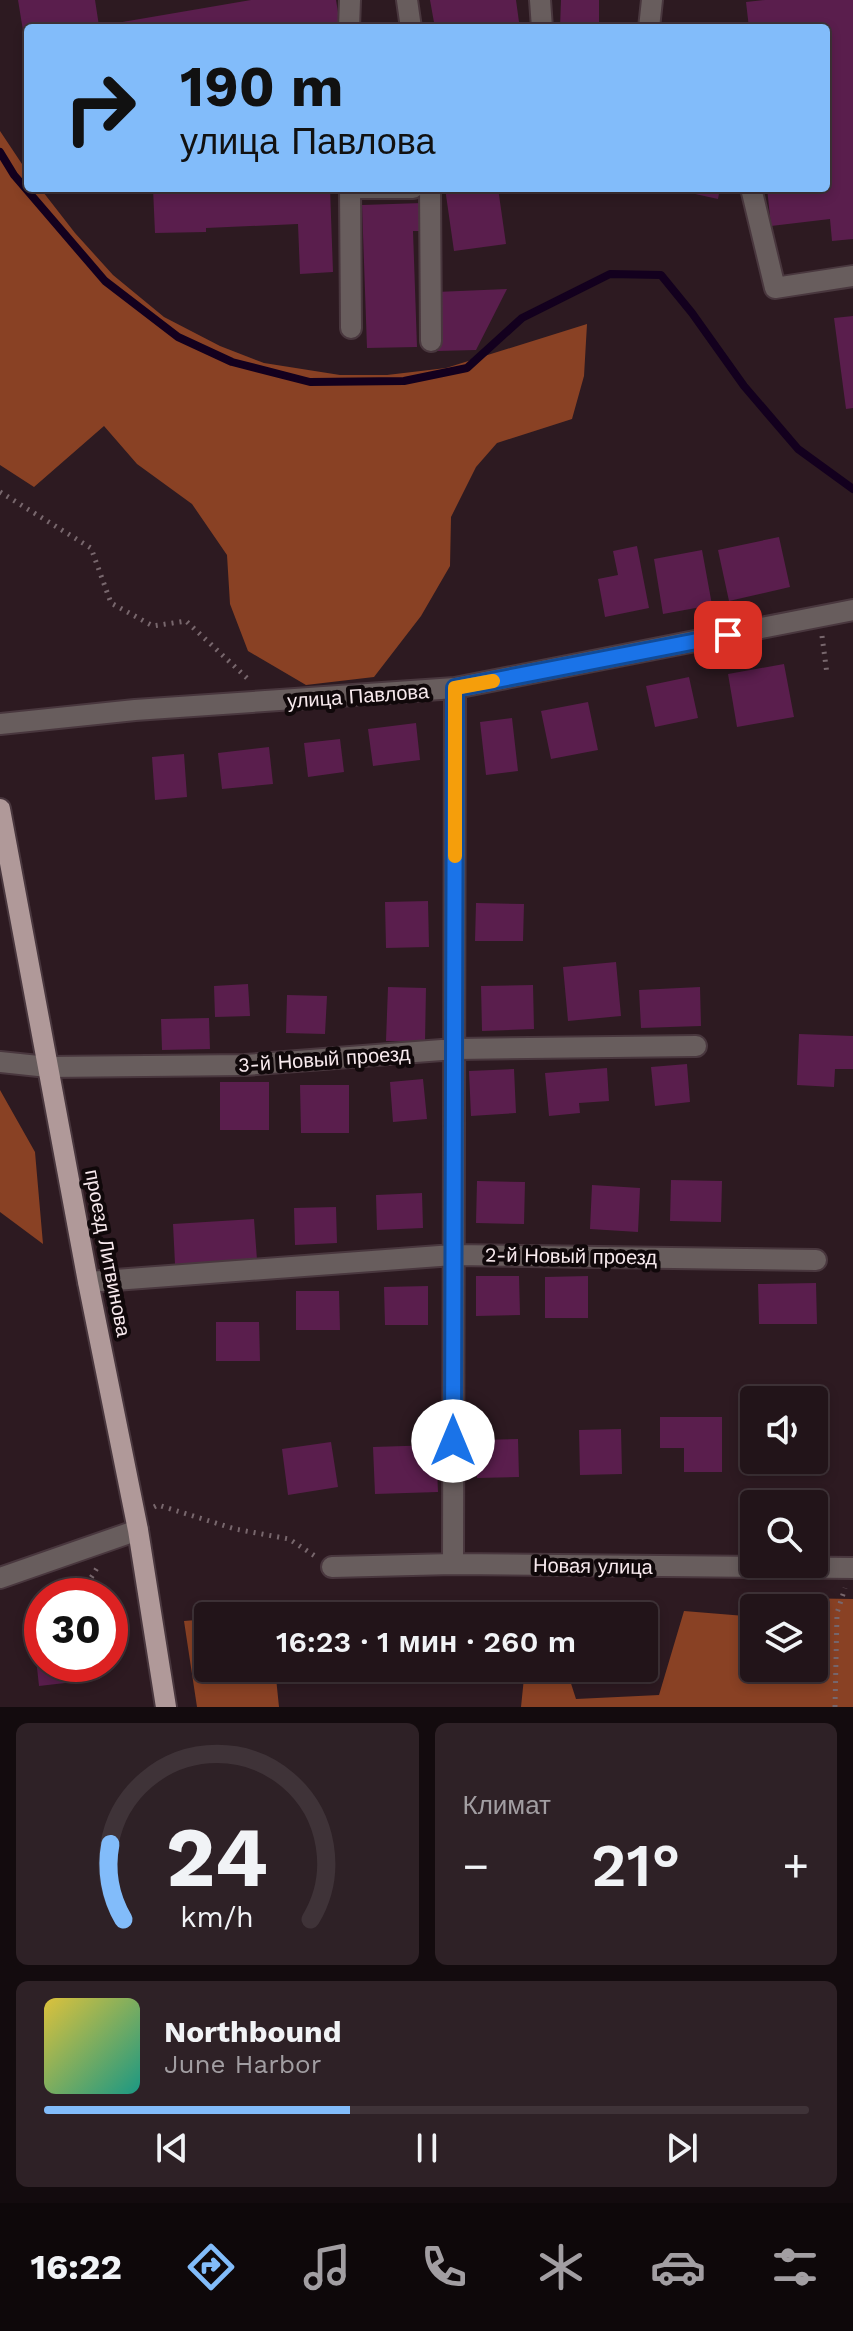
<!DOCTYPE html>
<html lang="ru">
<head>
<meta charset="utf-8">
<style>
	body { margin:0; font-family:"Work Sans",sans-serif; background:#2e2126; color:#f1f3f6; height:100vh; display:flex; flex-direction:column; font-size:30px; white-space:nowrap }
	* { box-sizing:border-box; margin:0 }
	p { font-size:26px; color:#a29ea2 }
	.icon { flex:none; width:44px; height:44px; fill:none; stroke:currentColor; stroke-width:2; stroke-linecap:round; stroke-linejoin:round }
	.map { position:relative; height:1707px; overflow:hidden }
	.drawer { display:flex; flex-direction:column; gap:16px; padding:16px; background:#130b0e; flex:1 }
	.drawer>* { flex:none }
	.hud { position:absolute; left:24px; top:24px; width:806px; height:168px; border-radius:8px; box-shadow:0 4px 12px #0003,0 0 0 2px #3f3338; background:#82bcfa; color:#111; overflow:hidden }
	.buttons { position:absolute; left:740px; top:1386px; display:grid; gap:16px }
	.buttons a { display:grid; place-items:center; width:88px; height:88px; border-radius:8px; background:#221419; box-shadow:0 4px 12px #0003,0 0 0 2px #3f3338; font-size:40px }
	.speed { position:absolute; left:24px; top:1578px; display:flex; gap:16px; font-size:40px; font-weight:700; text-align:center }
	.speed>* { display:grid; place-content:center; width:104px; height:104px; border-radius:50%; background:#221419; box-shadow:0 4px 12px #0003,0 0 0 2px #3f3338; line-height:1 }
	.speed .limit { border:12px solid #d22; background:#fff; color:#111 }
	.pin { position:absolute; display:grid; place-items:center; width:68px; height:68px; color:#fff; margin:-34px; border-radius:16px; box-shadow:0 4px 12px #0006 }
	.me { position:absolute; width:88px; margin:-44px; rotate:0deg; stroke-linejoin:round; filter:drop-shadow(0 0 6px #0008) }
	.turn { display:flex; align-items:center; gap:28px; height:168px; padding:0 24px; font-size:36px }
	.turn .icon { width:104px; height:104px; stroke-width:2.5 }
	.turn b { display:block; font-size:56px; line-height:68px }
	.big { font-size:60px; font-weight:600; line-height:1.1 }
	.drawer .card { flex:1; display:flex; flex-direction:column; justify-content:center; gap:12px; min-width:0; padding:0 28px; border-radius:12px; background:#2e2126 }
	.drawer .dial { align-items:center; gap:0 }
	.dial svg { height:208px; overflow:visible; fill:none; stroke:#3f3338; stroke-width:7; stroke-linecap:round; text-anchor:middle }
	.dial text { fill:#f1f3f6; stroke:none }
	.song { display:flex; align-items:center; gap:24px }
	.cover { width:96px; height:96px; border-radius:12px; background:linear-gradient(135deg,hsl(50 70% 55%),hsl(170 70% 35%)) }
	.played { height:8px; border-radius:4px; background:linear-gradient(90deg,#82bcfa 40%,#3f3338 40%) }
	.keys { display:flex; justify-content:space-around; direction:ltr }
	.heat { display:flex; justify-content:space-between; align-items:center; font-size:44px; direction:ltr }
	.drawer .tiles { flex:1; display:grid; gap:16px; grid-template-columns:1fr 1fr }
	.card:last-child { grid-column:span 2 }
	.trip { position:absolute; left:194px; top:1602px; width:464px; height:80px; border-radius:8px; background:#221419; box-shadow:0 4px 12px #0003,0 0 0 2px #3f3338; font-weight:600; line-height:80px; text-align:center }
	.tab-bar { display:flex; height:128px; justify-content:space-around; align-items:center; background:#0e080a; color:#a29ea2 }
	.tab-bar .icon { width:56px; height:56px }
	.tab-bar .active { color:#82bcfa }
	.tab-bar b { font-size:36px; color:#f1f3f6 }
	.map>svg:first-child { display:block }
</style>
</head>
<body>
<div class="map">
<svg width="853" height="1707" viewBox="0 0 853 1707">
	<rect width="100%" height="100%" fill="#2d1a21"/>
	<!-- forest -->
	<path fill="#894124" d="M0,131L28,173V188H40L75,233L113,275L164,317L220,346L264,363L340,375H387L446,368L587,324L584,376L572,419L497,443L476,467L451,517L450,566L421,616L374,677L306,685L248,651L230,604L227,555L192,504L137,464L104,426L34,487L0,465Z
		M0,1090L35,1152L43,1244L0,1212Z
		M793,1598L853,1599V1707H521L525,1668H566L576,1699L659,1695L684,1611L745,1616L746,1653H754V1668H814V1608H793Z
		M208,1619V1668H275L279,1707H197L184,1621Z"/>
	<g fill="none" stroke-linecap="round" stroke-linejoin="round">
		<!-- stream -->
		<path stroke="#13001e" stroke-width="8" d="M0,152L14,175L105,281L178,337L232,362L310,382L404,381L467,368L522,318L610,274L661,275L692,313L744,386L798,449L853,489"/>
	</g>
	<!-- building -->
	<path fill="#5a1e4d" d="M18,0H95L99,26L251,0H336L340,24L318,28H28L26,49Z
		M430,0H516L519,22L477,28H435Z
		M561,0H599V28H560Z
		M765,0H853V239L832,241L830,219L771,226L767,188H826V28H749L746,2Z
		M153,188H330L333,272L300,274L298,224L206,228V232L155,233Z
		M445,188H498L506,244L454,251Z
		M668,188H720L718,199Z
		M422,203L423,231H413L417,347L367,348L362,205Z
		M507,289L476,350L438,351L436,292Z
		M853,316V408L846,409L834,318Z
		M779,537L790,587L729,601L718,550Z
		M637,546L649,608L605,617L598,579L618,575L613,551Z
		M702,550L712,605L663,614L654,559Z
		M784,664L794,717L737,727L728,674Z
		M689,677L698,718L655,727L646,686Z
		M588,702L598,750L551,759L541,711Z
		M512,718L518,771L486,775L480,722Z
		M416,723L420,760L373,766L368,729Z
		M340,739L344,772L308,777L304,743Z
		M269,747L273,784L222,789L218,753Z
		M184,754L187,797L155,800L152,757Z
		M428,901L429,947L386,948L385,902Z
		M476,903L524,904L523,941H475Z
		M616,962L621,1016L568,1021L563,967Z
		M248,984L250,1016L215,1017L214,986Z
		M533,985L534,1029L482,1031L481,986Z
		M388,987L426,988L425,1042L386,1041Z
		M700,987L701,1026L641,1028L639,990Z
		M287,995L327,996L325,1034L286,1033Z
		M209,1018L210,1049L162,1050L161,1019Z
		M799,1034L853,1036V1069H835L834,1087L797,1085Z
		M687,1064L690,1102L655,1106L651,1067Z
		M607,1068L609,1101L579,1103L580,1113L549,1116L545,1073Z
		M514,1069L516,1113L471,1116L469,1071Z
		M423,1079L427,1119L393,1122L390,1082Z
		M220,1082H269V1130H220Z
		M300,1085H349V1133H301Z
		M671,1180L722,1181L721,1222L670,1221Z
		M477,1181L525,1182L524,1224L476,1223Z
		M592,1185L640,1188L638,1232L590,1229Z
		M422,1193L423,1228L377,1230L376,1195Z
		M336,1207L337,1243L295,1245L294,1208Z
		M254,1219L257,1260L175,1264L173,1224Z
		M476,1276H519L520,1315L476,1316Z
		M588,1276V1318H545V1277Z
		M816,1283L817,1324H759L758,1284Z
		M428,1286V1325H385L384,1287Z
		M296,1291H339L340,1330H296Z
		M216,1322H259L260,1361H216Z
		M660,1417H722V1472H684V1448H660Z
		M621,1429L622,1474L580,1475L579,1430Z
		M518,1439L519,1477L477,1478L476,1440Z
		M331,1442L338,1487L288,1495L282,1449Z
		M436,1445L438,1492L375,1494L373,1447Z
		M42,1611V1664H98L100,1679L39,1686L31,1612Z"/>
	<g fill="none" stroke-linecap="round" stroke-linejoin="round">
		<!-- minor casing -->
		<g stroke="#49373e" stroke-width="24">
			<path id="minor" d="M407,0L411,28
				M540,0L542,28
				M349,28L350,0
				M649,28L652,0
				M350,188H413
				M430,188L431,341
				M751,188L775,288L853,276
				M350,189L351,328
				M0,724L135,710L455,688L853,610
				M0,1062L48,1067L245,1065L455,1049L696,1046
				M88,1282L453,1255L816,1260
				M453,1564L455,688
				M332,1567L453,1564L853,1568
				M0,1578L138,1530"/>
		</g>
		<!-- major casing -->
		<g stroke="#49373e" stroke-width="24">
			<path id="major" d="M0,809L88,1282L138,1530L166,1707"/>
		</g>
		<!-- path -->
		<path stroke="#78676d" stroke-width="5" stroke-dasharray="2 6" stroke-linecap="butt" d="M0,492L91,548L111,603L153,626L186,621L248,679
			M822,636L827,674
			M154,1507L158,1505L235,1529L289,1539L315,1556
			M83,1591L97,1568
			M835,1707L837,1613L845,1588"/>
		<!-- minor -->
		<use href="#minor" stroke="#685d5d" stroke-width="20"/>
		<!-- major -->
		<use href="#major" stroke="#b09999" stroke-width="20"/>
	</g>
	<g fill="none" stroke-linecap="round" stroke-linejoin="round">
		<!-- route casing -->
		<g stroke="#114b97" stroke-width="20">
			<path id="route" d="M453,1441L455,688L728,635"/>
		</g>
		<!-- route -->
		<use href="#route" stroke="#1a73e8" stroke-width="14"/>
		<!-- slow -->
		<path stroke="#f59e0b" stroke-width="14" d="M455,856V688L493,681"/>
	</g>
	<g text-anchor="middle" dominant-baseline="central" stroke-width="8" stroke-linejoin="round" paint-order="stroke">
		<!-- street labels -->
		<g font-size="20" fill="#f7e9ed" stroke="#10080a">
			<text transform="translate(358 696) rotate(-4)">улица Павлова</text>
			<text transform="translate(324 1059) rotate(-4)">3-й Новый проезд</text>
			<text transform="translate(108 1253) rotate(79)">проезд Литвинова</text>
			<text transform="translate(571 1256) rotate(1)">2-й Новый проезд</text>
			<text transform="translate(593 1566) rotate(1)">Новая улица</text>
		</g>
	</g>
</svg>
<div class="buttons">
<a><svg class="icon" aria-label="sound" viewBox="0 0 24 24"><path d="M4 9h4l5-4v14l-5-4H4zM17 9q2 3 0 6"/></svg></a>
<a><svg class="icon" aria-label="search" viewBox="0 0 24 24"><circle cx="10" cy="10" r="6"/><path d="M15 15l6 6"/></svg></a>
<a><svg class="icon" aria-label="layers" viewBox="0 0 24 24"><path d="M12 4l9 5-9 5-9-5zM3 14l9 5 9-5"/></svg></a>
</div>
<div class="speed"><div class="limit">30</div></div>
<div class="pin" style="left:728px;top:635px;background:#d93025"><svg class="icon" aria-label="arrive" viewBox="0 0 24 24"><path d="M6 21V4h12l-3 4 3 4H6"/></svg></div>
<svg class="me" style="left:453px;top:1441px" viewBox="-20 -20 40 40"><circle r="19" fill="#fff"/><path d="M0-13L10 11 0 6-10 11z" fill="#1a73e8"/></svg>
<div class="trip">16:23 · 1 мин · 260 m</div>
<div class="hud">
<div class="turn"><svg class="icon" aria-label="right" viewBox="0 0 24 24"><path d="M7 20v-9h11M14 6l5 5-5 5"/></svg><div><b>190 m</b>улица Павлова</div></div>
</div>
</div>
<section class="drawer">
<div class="tiles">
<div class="card dial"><svg viewBox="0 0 100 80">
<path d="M14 69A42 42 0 1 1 86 69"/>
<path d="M14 69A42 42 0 0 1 9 40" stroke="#82bcfa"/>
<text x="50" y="56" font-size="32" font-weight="700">24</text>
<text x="50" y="72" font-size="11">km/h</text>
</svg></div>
<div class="card"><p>Климат</p>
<div class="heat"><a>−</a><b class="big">21°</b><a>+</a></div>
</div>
<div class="card">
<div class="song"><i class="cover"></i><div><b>Northbound</b><p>June Harbor</p></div></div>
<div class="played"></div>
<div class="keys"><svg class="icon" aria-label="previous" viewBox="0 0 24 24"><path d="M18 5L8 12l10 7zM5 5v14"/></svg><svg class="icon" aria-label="pause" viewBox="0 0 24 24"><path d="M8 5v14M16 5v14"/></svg><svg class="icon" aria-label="next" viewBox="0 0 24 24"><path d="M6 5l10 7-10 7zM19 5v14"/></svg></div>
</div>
</div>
</section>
<nav class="tab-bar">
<b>16:22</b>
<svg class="icon active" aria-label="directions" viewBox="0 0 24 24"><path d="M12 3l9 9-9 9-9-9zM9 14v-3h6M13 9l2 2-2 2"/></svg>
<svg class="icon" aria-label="music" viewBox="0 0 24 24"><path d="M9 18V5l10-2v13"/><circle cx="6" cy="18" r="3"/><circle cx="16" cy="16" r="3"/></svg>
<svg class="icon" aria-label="phone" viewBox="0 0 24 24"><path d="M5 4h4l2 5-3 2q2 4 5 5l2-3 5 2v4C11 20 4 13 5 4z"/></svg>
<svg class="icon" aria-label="climate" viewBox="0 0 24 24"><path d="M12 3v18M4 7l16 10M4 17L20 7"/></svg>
<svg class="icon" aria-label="car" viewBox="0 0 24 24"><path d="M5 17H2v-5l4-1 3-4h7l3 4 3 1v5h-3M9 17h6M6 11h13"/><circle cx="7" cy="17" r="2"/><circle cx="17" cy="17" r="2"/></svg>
<svg class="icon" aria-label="filters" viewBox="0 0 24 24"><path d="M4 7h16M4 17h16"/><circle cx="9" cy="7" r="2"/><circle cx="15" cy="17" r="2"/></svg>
</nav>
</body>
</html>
